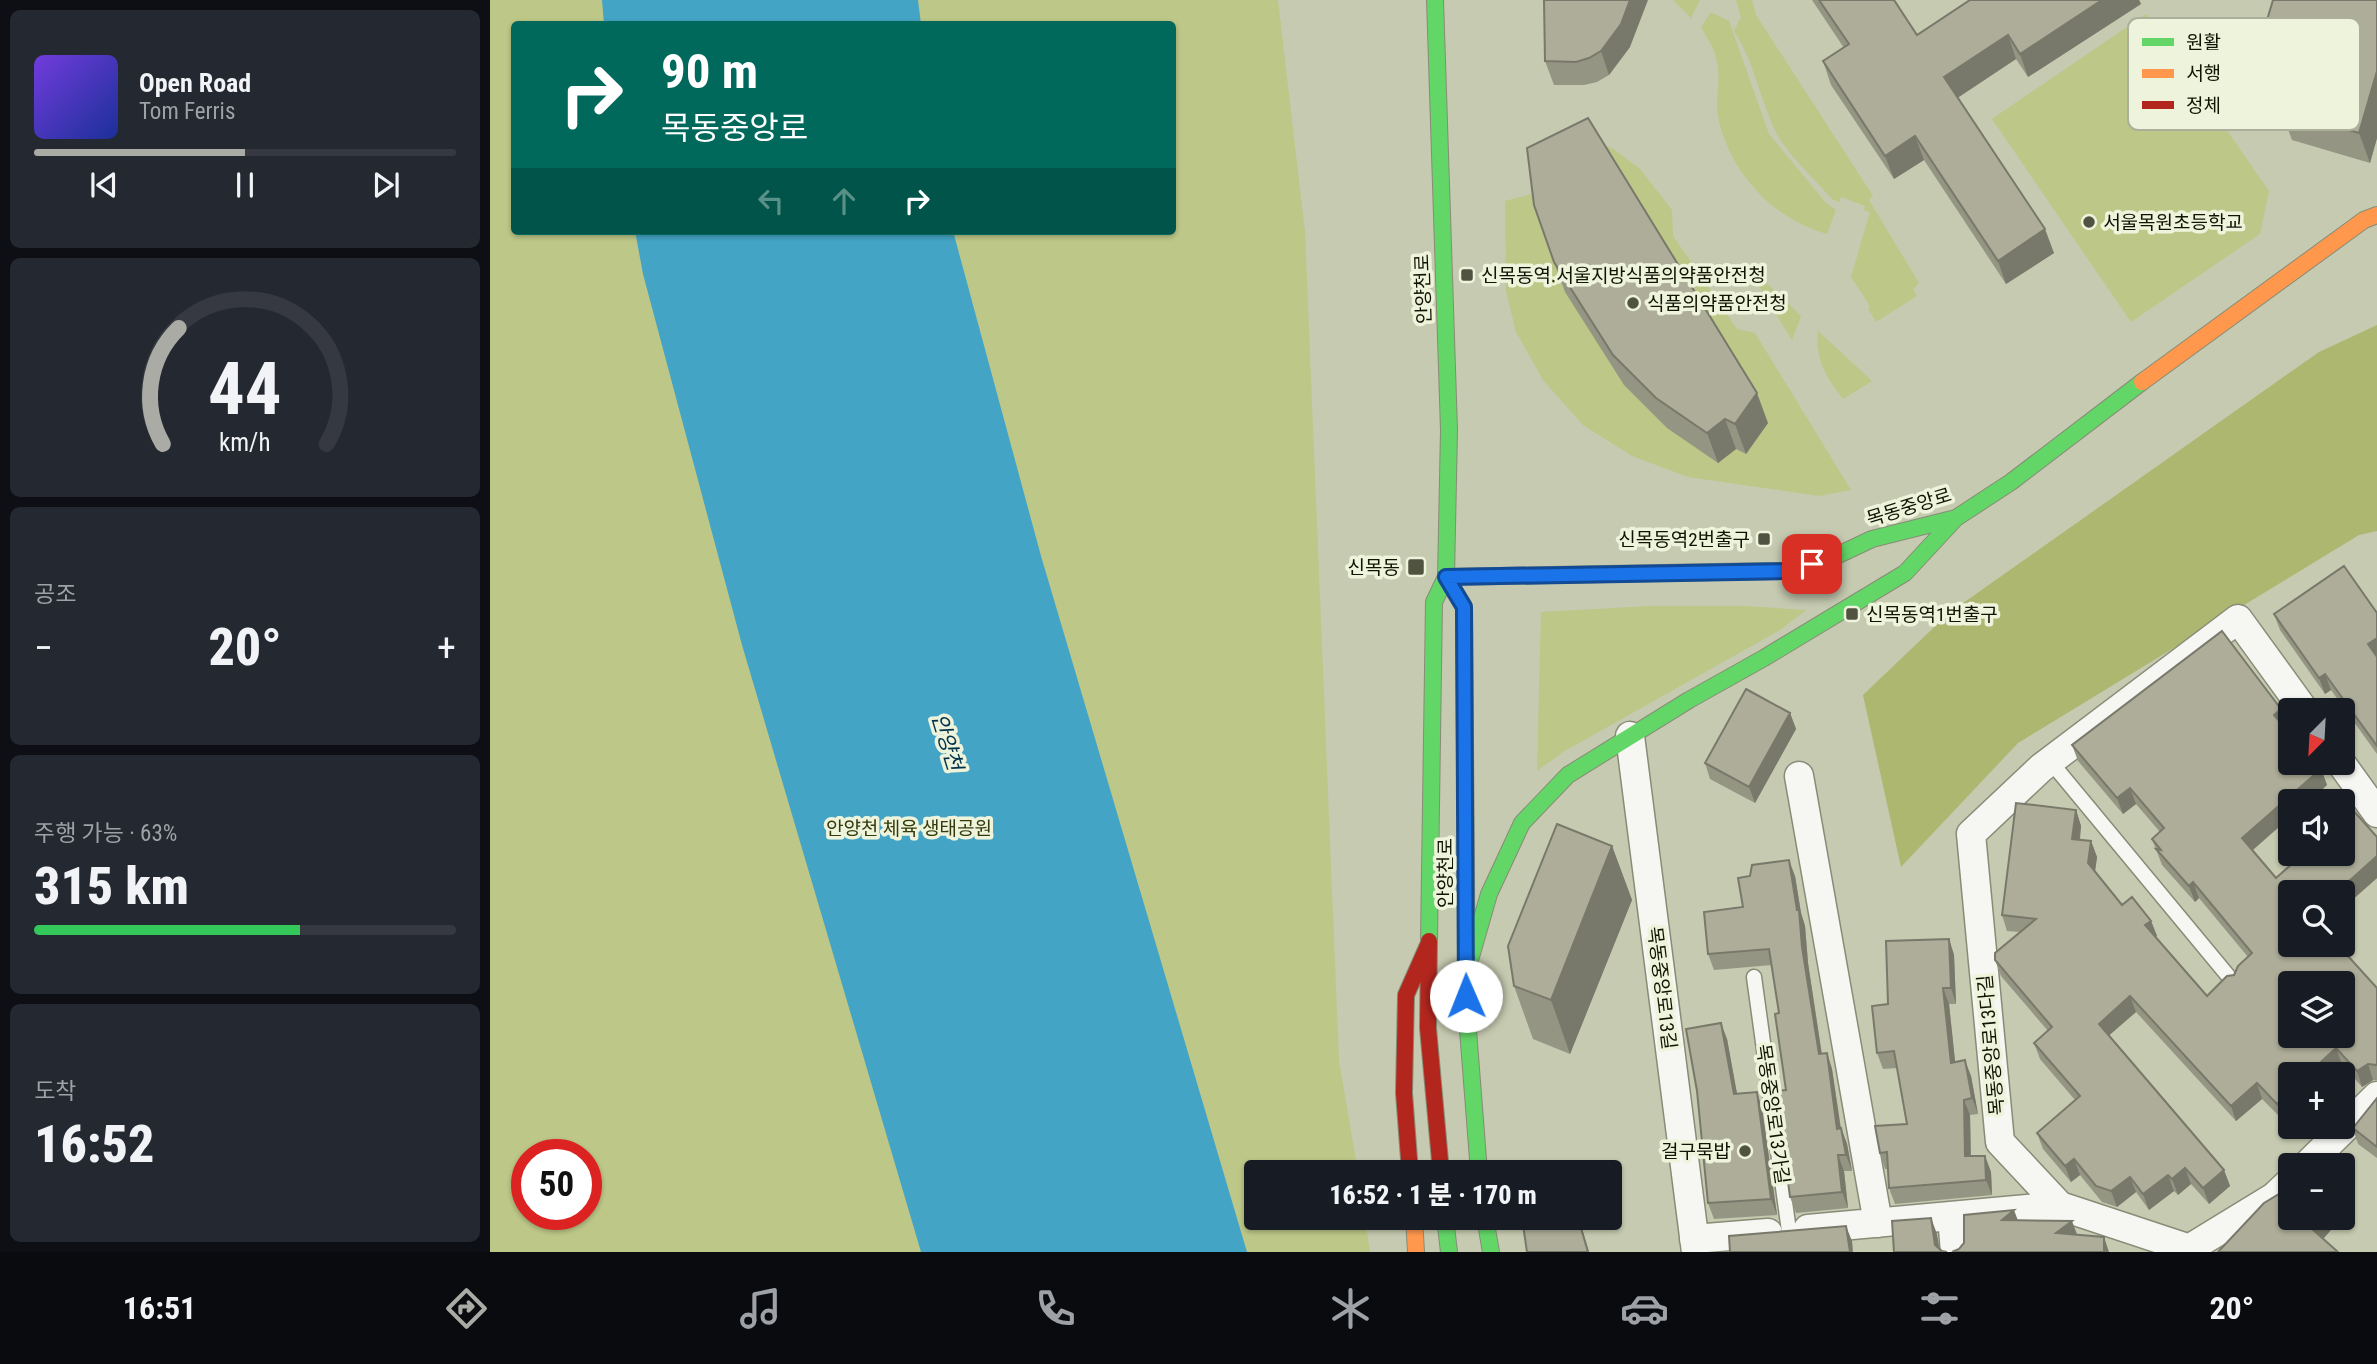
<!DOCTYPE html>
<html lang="ko">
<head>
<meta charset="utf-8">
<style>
	body { margin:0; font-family:"Roboto Condensed","Noto Sans KR",sans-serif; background:#242831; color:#f1f3f6; height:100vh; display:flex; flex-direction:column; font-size:26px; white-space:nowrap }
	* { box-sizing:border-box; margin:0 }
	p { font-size:23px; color:#9ea1a6 }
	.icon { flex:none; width:38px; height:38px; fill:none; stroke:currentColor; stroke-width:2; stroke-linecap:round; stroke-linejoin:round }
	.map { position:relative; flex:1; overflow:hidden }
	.sheet { display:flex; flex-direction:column; gap:10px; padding:10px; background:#0d0f14; width:490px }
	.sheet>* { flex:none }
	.top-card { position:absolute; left:21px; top:21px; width:665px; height:214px; border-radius:7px; box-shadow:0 2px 5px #0004; background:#00695c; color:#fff; overflow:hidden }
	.needle { width:46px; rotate:204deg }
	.fabs { position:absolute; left:1788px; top:698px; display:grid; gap:14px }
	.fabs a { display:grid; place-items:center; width:77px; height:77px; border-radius:7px; background:#171b24; box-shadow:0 2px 5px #0004; font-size:35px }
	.speed { position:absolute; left:21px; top:1139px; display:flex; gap:14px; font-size:35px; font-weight:700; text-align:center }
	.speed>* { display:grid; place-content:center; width:91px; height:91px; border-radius:50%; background:#171b24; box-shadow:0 2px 5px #0004; line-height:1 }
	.speed .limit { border:10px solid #d22; background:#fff; color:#111 }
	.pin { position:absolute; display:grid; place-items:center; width:60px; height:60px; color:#fff; margin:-30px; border-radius:14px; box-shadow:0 4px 10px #0006 }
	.me { position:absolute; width:77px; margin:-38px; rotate:359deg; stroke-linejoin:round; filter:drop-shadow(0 0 5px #0008) }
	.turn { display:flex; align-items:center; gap:24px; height:147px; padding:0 35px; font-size:32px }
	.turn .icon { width:91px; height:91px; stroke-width:2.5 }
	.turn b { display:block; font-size:49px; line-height:60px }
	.lanes { display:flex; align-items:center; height:66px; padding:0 35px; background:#0003; justify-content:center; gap:35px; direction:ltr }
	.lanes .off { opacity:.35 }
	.big { font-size:52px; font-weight:800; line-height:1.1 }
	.sheet .card { flex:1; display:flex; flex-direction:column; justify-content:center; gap:10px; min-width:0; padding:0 24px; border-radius:10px; background:#242831 }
	.sheet .dial { align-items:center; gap:0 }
	.dial svg { height:182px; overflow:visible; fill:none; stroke:#363941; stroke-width:7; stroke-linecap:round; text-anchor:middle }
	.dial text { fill:#f1f3f6; stroke:none }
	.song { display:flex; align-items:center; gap:21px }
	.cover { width:84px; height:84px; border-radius:10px; background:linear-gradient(135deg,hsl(260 70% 55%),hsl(230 70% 35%)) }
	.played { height:7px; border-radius:4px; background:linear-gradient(90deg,#a9aba4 50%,#363941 50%) }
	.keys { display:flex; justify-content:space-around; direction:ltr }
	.heat { display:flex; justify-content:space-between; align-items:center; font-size:38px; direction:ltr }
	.charge { height:10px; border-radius:5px; background:linear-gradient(90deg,#34c759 63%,#363941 0) }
	.trip { position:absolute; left:754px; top:1160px; width:378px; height:70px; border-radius:7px; background:#171b24; box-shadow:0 2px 5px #0004; font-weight:800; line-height:70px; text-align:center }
	.dock { display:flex; height:112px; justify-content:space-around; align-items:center; background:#090b0e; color:#9ea1a6 }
	.dock .icon { width:49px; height:49px }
	.dock .selected { color:#a9aba4 }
	.dock b { font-size:32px; color:#f1f3f6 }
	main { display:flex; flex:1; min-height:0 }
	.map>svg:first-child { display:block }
</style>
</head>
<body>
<main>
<section class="sheet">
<div class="card">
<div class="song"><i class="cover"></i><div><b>Open Road</b><p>Tom Ferris</p></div></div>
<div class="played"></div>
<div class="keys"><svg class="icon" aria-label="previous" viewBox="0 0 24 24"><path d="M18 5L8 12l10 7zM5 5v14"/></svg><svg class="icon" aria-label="pause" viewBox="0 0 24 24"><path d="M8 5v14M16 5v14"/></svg><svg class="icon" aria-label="next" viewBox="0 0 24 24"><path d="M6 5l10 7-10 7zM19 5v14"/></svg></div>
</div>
<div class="card dial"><svg viewBox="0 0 100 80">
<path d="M14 69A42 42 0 1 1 86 69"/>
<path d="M14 69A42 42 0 0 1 21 18" stroke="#a9aba4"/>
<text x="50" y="56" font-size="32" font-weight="700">44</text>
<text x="50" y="72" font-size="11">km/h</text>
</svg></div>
<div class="card"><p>공조</p>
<div class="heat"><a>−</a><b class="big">20°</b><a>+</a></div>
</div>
<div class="card"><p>주행 가능 · 63%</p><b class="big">315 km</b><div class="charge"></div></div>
<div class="card"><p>도착</p><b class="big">16:52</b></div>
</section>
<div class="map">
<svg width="1887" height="1252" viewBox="0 0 1887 1252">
	<rect width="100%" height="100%" fill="#c5cab0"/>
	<!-- green -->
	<path fill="#bdc787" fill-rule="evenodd" d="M0,0H788L815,232L849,1061L868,1172H766V1218H875L880,1252H0ZM24,24H682V231H24ZM37,1155H96V1214H37Z
		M1183,0H1210L1201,18Z
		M1246,0H1262L1266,15L1383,196L1379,200L1429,283L1423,289L1427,296L1386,322L1378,309L1380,306L1361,277L1380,212L1374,210L1375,206L1351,197L1349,202L1342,199C1325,179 1297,154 1286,132C1270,99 1264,61 1244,31L1251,17Z
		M1221,12L1239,21L1279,134L1336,203L1346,210L1337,234C1283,219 1239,172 1228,116C1225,98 1231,80 1227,62C1225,49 1217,38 1211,27Z
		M1656,14L1779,191L1770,234L1641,322L1502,119Z
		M1070,131L1122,148L1150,169L1182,210L1183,236L1247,329L1265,333L1361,490L1329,496L1198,477L1142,456L1093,425L1053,380L1026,332L1016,291L1015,201L1049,192L1065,170Z
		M1271,278L1311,316L1302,340L1267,283Z
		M1328,331L1382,381L1353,399C1336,377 1325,359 1328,331Z
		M1159,606H1255L1316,610L1290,630L1073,752L1047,771L1051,612Z"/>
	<!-- forest -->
	<path fill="#adb770" d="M1887,325V531L1869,535L1528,743L1411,867L1373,695L1459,613L1829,352Z"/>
	<!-- water -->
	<path fill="#44a4c5" d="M112,0H428L431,24H114Z
		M145,231H463L551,556L757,1252H431L252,645L153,274Z"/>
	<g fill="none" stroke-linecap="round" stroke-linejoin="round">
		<!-- lane casing -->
		<g stroke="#888c77" stroke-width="17">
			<path id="lane" d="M1560,761L1744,983
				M1264,977L1299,1231"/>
		</g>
		<!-- street casing -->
		<g stroke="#888c77" stroke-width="31">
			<path id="street" d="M1140,736L1206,1252
				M1851,763L1887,813
				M1309,776L1388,1223
				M1816,1166L1887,1096
				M1462,1216L1465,1252
				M1318,1229L1570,1206
				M1204,1239L1278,1233
				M1694,1252L1784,1197L1801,1181
				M1700,1252L1697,1248L1570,1206L1510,1142L1481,834L1551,768L1748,619L1814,710"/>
		</g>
		<!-- fast casing -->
		<g stroke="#888c77" stroke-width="18">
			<path id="fast" d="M1280,571H1298L1346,556L1382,539L1466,518L1521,482L1652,382
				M956,577L974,607L977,1017L989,1172
				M939,941L944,602L956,577L959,430L945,0
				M976,974L999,894L1032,823L1078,775L1199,700L1274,658L1415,573L1466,518
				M955,1218L959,1252
				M995,1218L1001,1252"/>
		</g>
		<!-- slow casing -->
		<g stroke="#888c77" stroke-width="18">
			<path id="slow" d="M1652,382L1874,220L1887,215
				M956,577L1280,571
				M924,1218L926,1252"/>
		</g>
		<!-- jam casing -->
		<g stroke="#888c77" stroke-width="18">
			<path id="jam" d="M939,941L938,1028L951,1172
				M920,1172L914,1093L916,995L939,943"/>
		</g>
		<!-- lane -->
		<use href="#lane" stroke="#f6f7f3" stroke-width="14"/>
		<!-- street -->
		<use href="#street" stroke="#f6f7f3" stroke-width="28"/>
		<!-- fast -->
		<use href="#fast" stroke="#63d668" stroke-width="16"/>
		<!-- slow -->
		<use href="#slow" stroke="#ff974d" stroke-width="16"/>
		<!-- jam -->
		<use href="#jam" stroke="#b3261e" stroke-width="16"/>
	</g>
	<!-- wall -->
	<path fill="#959584" d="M1054,0L1140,47L1119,75L1107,82L1094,85H1064L1055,61Z
		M1322,0H1404L1427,35L1479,0H1649L1651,4L1538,77L1526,59L1468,97L1564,253L1516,284L1434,160L1404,179L1341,85L1333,61L1354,48Z
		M1887,0V138L1880,163L1802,140L1791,110L1796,93L1777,87L1766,57Z
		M1064,262L1278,423L1256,454L1246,449L1228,463L1177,428L1134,385L1075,292Z
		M1887,613V754L1841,690L1835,694L1790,630L1784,614Z
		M1300,713L1306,729L1265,803L1220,779L1215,763Z
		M1797,725L1794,727L1831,769L1837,785L1763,850L1786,878L1887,837V878L1853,908L1801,892L1887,988V1080H1883L1872,1087L1852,1064L1793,1120L1772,1099L1746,1121L1646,1012L1619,1035L1734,1170L1740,1186L1719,1204L1701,1184L1688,1195L1684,1191L1659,1210L1646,1192L1627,1207L1612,1202L1590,1175L1581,1182L1553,1149L1547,1133L1585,1100L1550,1059L1544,1043L1558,1031L1511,976L1505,960L1530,932L1517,931L1512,915L1586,810L1591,826L1590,840L1601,841L1607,857L1605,871L1632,905L1661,921L1667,936L1666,937L1717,996L1744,975L1758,957L1709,898L1705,902L1672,865L1662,839L1670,832L1646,804L1633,814L1588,761L1582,745Z
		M1122,846L1142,900L1080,1054L1043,1039L1024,986Z
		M1305,876L1311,913L1315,926L1318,963L1332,1054L1337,1053L1342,1069L1351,1128L1357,1144L1362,1171H1354L1358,1208L1306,1213L1300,1197L1296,1090L1289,1013L1282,965L1224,970L1218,954L1253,907Z
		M1459,939L1464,955L1466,1004H1459L1465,1062L1481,1076L1488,1114L1480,1115L1481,1156H1495L1501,1172L1502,1195L1405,1204L1399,1188L1398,1169H1395L1390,1153L1417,1124L1407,1068L1393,1069L1387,1053L1398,1004Z
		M1237,1039L1247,1094L1272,1108L1287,1215L1224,1219L1218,1203Z
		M1887,1098V1158L1868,1144L1863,1128Z"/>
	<!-- shaded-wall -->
	<path fill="#79796b" d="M1140,0H1158L1140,47L1119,75L1111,51Z
		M1612,0H1649L1651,4L1538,77L1530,54Z
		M1518,35L1526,59L1463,101L1454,77Z
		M1887,71V138L1880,163L1869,133Z
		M1425,136L1434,160L1404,179L1395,156Z
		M1555,229L1564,253L1516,284L1508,261Z
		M1267,393L1278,423L1256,454L1245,424Z
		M1235,419L1246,449L1228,463L1217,433Z
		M1887,638V658L1878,644Z
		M1835,674L1841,690L1835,694L1829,678Z
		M1791,709L1797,725L1789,731L1784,715Z
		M1300,713L1306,729L1265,803L1259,787Z
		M1831,769L1837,785L1818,802H1801V816L1758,854L1752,838Z
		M1640,788L1646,804L1633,814L1627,798Z
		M1586,810L1591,826L1588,855L1582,839Z
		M1601,841L1607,857L1604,879L1598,863Z
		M1122,846L1142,900L1080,1054L1061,1000Z
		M1887,856V878L1853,908V892H1847Z
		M1299,860L1305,876L1311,913L1315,926L1318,963L1334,1070L1329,1054Z
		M1703,882L1709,898L1705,902L1699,886Z
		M1661,921L1667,936L1661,941L1655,925Z
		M1459,939L1464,955L1466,1004L1461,988Z
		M1453,988L1459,1004L1467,1079L1461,1063Z
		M1640,996L1646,1012L1615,1039L1609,1024Z
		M1231,1023L1237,1039L1250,1110L1244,1094Z
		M1846,1048L1852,1064L1841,1074H1818Z
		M1337,1053L1342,1069L1353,1145L1347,1129Z
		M1475,1060L1481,1076L1488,1114L1482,1098Z
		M1878,1064L1883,1080L1872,1087L1867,1071Z
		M1767,1083L1772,1099L1746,1121L1741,1106Z
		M1801,1091V1112L1793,1120L1787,1104Z
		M1267,1092L1272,1108L1287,1215L1281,1199Z
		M1474,1100L1480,1115L1481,1172L1475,1156Z
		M1351,1128L1357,1144L1362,1171L1356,1155Z
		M1348,1155L1354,1171L1358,1208L1352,1192Z
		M1495,1156L1501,1172L1502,1195L1496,1180Z
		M1584,1159L1590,1175L1581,1182L1575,1166Z
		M1695,1168L1701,1184L1688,1195L1682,1179Z
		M1734,1170L1740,1186L1719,1204L1713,1188Z
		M1678,1175L1684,1191L1659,1210L1653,1194Z
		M1640,1177L1646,1192L1627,1207L1621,1191Z
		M1524,1210L1530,1226L1512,1220Z
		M1088,1218H1089L1099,1252H1098Z
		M1441,1218L1447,1234L1450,1252L1445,1245Z
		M1832,1218H1837L1841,1230L1828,1245L1822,1229Z
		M1582,1221L1588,1237L1566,1233Z
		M1356,1226L1362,1241L1363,1252H1360Z
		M1614,1237L1619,1252H1614Z"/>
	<!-- building -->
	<path fill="#adad99" stroke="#79796b" stroke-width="2" fill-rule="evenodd" d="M1054,0H1140L1131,24L1111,51L1099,58L1086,62L1055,61Z
		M1329,0H1404L1427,35L1480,0H1612L1530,54L1518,35L1454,77L1555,229L1508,261L1425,136L1395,156L1333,61L1359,44Z
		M1783,0H1887V71L1869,133L1791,110L1804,68L1766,57Z
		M1098,118L1267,393L1245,424L1235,419L1217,433L1166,398L1123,355L1064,262L1044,205L1037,148Z
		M1854,566L1887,613V638L1878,644L1887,657V746L1835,674L1829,678L1784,614Z
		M1732,631L1791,709L1784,715L1801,734V763H1826L1831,769L1752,838L1786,878L1813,854H1853V817L1862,809L1887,837V856L1847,892H1801V945H1848L1887,988V1065L1878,1064L1867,1071L1846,1048L1818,1074H1801V1091L1787,1104L1767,1083L1741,1106L1640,996L1609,1024L1734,1170L1713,1188L1695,1168L1682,1179L1678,1175L1653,1194L1640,1177L1621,1191L1606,1186L1584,1159L1575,1166L1547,1133L1590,1096L1544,1043L1562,1027L1505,960V953L1546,919L1512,915L1526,803L1586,810L1582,839L1601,841L1598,863L1632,905L1642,897L1661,921L1655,925L1717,996L1737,976L1744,975L1748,966L1762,953L1703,882L1699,886L1666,849L1671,850L1662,839L1674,828L1640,788L1627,798L1582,745ZM1801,984H1853V1036H1801Z
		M1256,689L1300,713L1259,787L1215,763Z
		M1067,824L1122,846L1061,1000L1024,986L1018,946Z
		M1299,860L1307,910H1309L1312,947L1329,1054L1337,1053L1347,1129L1351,1128L1356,1155H1348L1352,1192L1300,1197L1286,1091L1296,1090L1285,1014L1289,1013L1279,949L1218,954L1214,912L1253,907L1248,878L1260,876L1262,865Z
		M1459,939L1461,988H1453L1461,1063L1475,1060L1482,1098L1474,1100L1475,1156H1495L1496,1180L1399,1188L1397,1152L1390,1153L1385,1126L1417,1124L1404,1051L1387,1053L1382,1006L1398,1004L1396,941Z
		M1231,1023L1244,1094L1267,1092L1281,1199L1218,1203L1207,1091L1196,1029Z
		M1887,1098V1147L1863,1128Z
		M1070,1162L1073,1172H1034Z
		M1789,1194L1798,1202L1801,1199V1218H1832L1822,1229L1848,1252H1728L1774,1203Z
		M1524,1210L1512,1220L1582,1221L1566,1233L1614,1237V1252H1462L1469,1249L1474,1243V1215Z
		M1032,1218H1088L1098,1252H1037Z
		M1441,1218L1445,1245L1452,1251L1457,1252H1404L1402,1221Z
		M1356,1226L1360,1252H1240L1239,1236Z"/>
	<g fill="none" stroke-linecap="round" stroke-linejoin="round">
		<!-- route casing -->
		<g stroke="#114b97" stroke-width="18">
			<path id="route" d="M976,996L974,607L956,577L1298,571L1322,564"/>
		</g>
		<!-- route -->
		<use href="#route" stroke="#1a73e8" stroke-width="12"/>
	</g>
	<!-- markers -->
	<g fill="#505340" stroke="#eef3db" stroke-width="2.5">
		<circle cx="1599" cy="222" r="7"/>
		<rect x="970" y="268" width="14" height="14" rx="3.5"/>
		<circle cx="1143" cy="303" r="7"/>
		<rect x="1267" y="532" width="14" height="14" rx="3.5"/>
		<rect x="917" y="558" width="18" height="18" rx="3.5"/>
		<rect x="1355" y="607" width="14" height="14" rx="3.5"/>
		<circle cx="1255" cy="1151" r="7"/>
	</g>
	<g text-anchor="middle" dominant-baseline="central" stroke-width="7" stroke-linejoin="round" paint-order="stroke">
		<!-- poi labels -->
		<g font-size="19" fill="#111303" stroke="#eef3db" text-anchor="start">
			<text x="1613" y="222">서울목원초등학교</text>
			<text x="991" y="275">신목동역.서울지방식품의약품안전청</text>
			<text x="1157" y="303">식품의약품안전청</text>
			<text x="1260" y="539" text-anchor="end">신목동역2번출구</text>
			<text x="910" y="567" text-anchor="end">신목동</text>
			<text x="1376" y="614">신목동역1번출구</text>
			<text x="1241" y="1151" text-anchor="end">걸구묵밥</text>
		</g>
		<!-- street labels -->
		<g font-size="19" fill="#111303" stroke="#eef3db">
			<text transform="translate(933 289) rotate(-92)">안양천로</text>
			<text transform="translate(1419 507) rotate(-17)">목동중앙로</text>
			<text transform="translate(955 873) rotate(-90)">안양천로</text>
			<text transform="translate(1172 988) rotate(83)">목동중앙로13길</text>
			<text transform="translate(1501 1045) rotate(-95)">목동중앙로13다길</text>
			<text transform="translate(1283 1114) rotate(82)">목동중앙로13가길</text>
		</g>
		<!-- park labels -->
		<g font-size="19" fill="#343a0c" stroke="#eef3db">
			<text x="419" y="828">안양천 체육 생태공원</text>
		</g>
		<!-- water labels -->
		<g font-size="21" font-style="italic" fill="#00324a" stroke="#eef3db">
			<text transform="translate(457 742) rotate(73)">안양천</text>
		</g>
	</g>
	<!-- legend -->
	<rect x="1638" y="18" width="232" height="112" rx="10" fill="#eef3db" stroke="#acb09a" stroke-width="2"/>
	<rect x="1652" y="38" width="32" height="8" fill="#63d668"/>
	<rect x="1652" y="69" width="32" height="9" fill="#ff974d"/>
	<rect x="1652" y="101" width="32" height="8" fill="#b3261e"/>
	<g font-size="19" fill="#111303">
		<text x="1696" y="49">원활</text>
		<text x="1696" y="80">서행</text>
		<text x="1696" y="112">정체</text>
	</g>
</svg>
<div class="fabs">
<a><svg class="needle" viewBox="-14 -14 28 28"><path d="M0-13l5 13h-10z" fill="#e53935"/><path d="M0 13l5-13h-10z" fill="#9ea1a6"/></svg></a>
<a><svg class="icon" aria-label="sound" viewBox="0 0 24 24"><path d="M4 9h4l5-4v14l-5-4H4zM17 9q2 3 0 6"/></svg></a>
<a><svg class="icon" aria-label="search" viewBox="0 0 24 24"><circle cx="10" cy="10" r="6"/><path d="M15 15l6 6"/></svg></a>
<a><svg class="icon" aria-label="layers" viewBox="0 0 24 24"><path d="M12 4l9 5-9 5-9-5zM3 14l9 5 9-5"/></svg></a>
<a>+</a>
<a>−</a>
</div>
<div class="speed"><div class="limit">50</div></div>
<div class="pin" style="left:1322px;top:564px;background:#d93025"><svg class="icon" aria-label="arrive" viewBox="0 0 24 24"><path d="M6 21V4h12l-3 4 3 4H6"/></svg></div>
<svg class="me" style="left:976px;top:996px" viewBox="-20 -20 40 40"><circle r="19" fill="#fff"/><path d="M0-13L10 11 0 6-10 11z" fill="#1a73e8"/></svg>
<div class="trip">16:52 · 1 분 · 170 m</div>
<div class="top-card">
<div class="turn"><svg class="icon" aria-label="right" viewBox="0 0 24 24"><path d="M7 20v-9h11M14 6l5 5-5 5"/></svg><div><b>90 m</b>목동중앙로</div></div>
<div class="lanes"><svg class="icon off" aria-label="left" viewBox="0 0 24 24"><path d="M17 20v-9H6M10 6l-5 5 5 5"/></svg><svg class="icon off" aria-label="ahead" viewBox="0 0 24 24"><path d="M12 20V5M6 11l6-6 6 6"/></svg><svg class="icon" aria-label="right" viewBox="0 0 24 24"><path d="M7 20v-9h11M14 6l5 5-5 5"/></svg></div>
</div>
</div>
</main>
<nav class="dock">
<b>16:51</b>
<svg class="icon selected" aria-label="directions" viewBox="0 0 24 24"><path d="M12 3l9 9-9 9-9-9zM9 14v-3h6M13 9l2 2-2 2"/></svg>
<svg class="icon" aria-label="music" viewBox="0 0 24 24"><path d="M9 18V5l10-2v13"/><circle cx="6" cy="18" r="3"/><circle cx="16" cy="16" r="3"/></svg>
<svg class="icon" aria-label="phone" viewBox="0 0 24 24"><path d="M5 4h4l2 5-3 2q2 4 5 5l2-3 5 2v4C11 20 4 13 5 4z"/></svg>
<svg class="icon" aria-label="climate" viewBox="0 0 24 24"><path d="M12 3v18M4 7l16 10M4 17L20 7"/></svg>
<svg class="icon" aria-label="car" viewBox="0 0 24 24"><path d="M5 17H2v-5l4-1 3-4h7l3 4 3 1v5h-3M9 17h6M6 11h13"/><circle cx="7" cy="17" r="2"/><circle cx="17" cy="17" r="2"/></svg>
<svg class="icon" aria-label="filters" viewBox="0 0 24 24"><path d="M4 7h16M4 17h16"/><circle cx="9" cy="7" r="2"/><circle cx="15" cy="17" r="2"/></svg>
<b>20°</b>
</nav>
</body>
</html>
